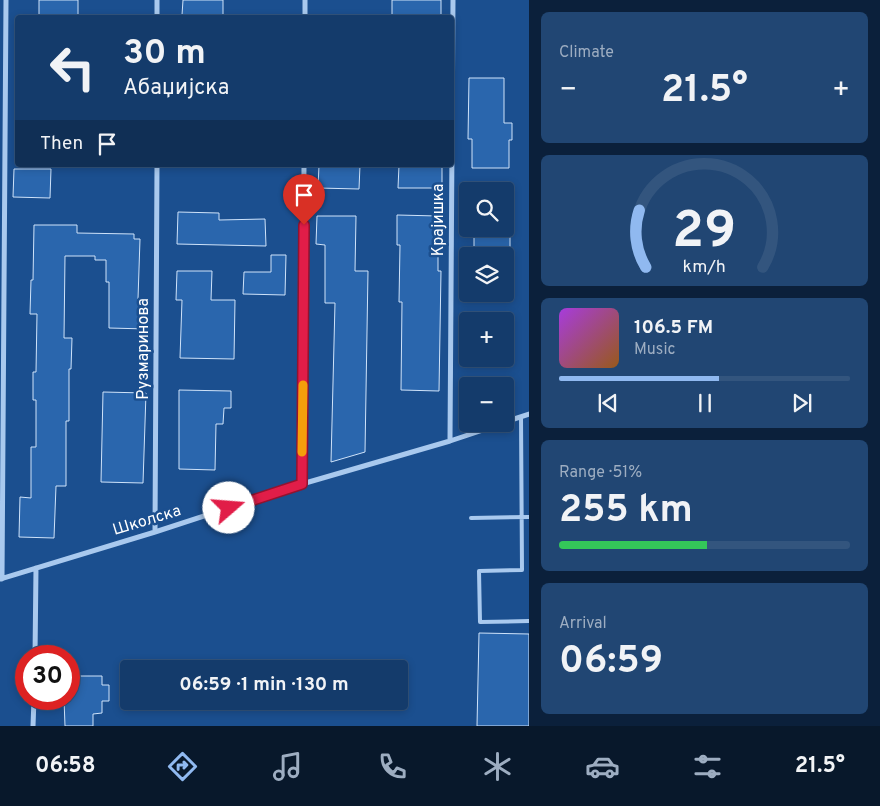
<!DOCTYPE html>
<html lang="en">
<head>
<meta charset="utf-8">
<style>
	body { margin:0; font-family:Overpass,sans-serif; background:#214673; color:#f1f3f6; height:100vh; display:flex; flex-direction:column; font-size:19px; white-space:nowrap }
	* { box-sizing:border-box; margin:0 }
	p { font-size:16px; color:#9dadc1 }
	.icon { flex:none; width:28px; height:28px; fill:none; stroke:currentColor; stroke-width:2; stroke-linecap:round; stroke-linejoin:round }
	.map { position:relative; flex:1; overflow:hidden }
	.drawer { display:flex; flex-direction:column; gap:12px; padding:12px; background:#0b203b; width:351px }
	.drawer>* { flex:none }
	.guide { position:absolute; left:15px; top:15px; width:439px; height:152px; border-radius:5px; box-shadow:0 2px 8px #0003,0 0 0 1px #33557e; background:#143b6b; color:#f1f3f6; overflow:hidden }
	.tools { position:absolute; left:459px; top:182px; display:grid; gap:10px }
	.tools a { display:grid; place-items:center; width:55px; height:55px; border-radius:5px; background:#143b6b; box-shadow:0 2px 8px #0003,0 0 0 1px #33557e; font-size:25px }
	.speed { position:absolute; left:15px; top:645px; display:flex; gap:10px; font-size:25px; font-weight:700; text-align:center }
	.speed>* { display:grid; place-content:center; width:65px; height:65px; border-radius:50%; background:#143b6b; box-shadow:0 2px 8px #0003,0 0 0 1px #33557e; line-height:1 }
	.speed .limit { border:8px solid #d22; background:#fff; color:#111 }
	.pin { position:absolute; display:grid; place-items:center; width:42px; height:42px; color:#fff; margin:-51px -21px; border-radius:50% 50% 50% 0; rotate:-45deg; box-shadow:0 0 5px #0007 }
	.pin .icon { rotate:45deg }
	.me { position:absolute; width:55px; margin:-28px; rotate:72deg; stroke-linejoin:round; filter:drop-shadow(0 0 4px #0008) }
	.turn { display:flex; align-items:center; gap:18px; height:105px; padding:0 25px; font-size:22px }
	.turn .icon { width:65px; height:65px; stroke-width:2.5 }
	.turn b { display:block; font-size:35px; line-height:42px }
	.then { display:flex; align-items:center; height:48px; padding:0 25px; background:#0003; gap:10px; font-size:19px }
	.big { font-size:38px; font-weight:700; line-height:1.1 }
	.drawer .card { flex:1; display:flex; flex-direction:column; justify-content:center; gap:8px; min-width:0; padding:0 18px; border-radius:8px; background:#214673 }
	.drawer .dial { align-items:center; gap:0 }
	.dial svg { height:130px; overflow:visible; fill:none; stroke:#33557e; stroke-width:7; stroke-linecap:round; text-anchor:middle }
	.dial text { fill:#f1f3f6; stroke:none }
	.song { display:flex; align-items:center; gap:15px }
	.cover { width:60px; height:60px; border-radius:8px; background:linear-gradient(135deg,hsl(280 70% 55%),hsl(30 70% 35%)) }
	.played { height:5px; border-radius:2px; background:linear-gradient(90deg,#90b9f0 55%,#33557e 55%) }
	.keys { display:flex; justify-content:space-around; direction:ltr }
	.heat { display:flex; justify-content:space-between; align-items:center; font-size:28px; direction:ltr }
	.charge { height:8px; border-radius:4px; background:linear-gradient(90deg,#34c759 51%,#33557e 0) }
	.trip { position:absolute; left:120px; top:660px; width:288px; height:50px; border-radius:5px; background:#143b6b; box-shadow:0 2px 8px #0003,0 0 0 1px #33557e; font-weight:700; line-height:50px; text-align:center }
	.menu { display:flex; height:80px; justify-content:space-around; align-items:center; background:#08182b; color:#9dadc1 }
	.menu .icon { width:35px; height:35px }
	.menu .active { color:#90b9f0 }
	.menu b { font-size:22px; color:#f1f3f6 }
	main { display:flex; flex:1; min-height:0 }
	.map>svg:first-child { display:block }
</style>
</head>
<body>
<main>
<div class="map">
<svg width="529" height="726" viewBox="0 0 529 726">
	<rect width="100%" height="100%" fill="#1b4f8f"/>
	<!-- building -->
	<path fill="#2a66ad" stroke="#cfe3fa" d="M39,0H78V18H39Z
		M183,0H223V16L182,15Z
		M392,0H441V16L392,15Z
		M469,78H504V123H512V140H509V168H472V139H468Z
		M319,165H360L359,189L318,188Z
		M399,165H442V188H398Z
		M14,169H51L50,198L13,197Z
		M178,212L219,213V220L265,219L266,246L177,244Z
		M397,215L438,216V271H441L439,391L401,390L402,302H399L400,245H397Z
		M317,216H356L355,271H368L365,452L331,462L335,303H325V245L316,244Z
		M34,225H77V233L134,234V239H140L138,299H148L147,329L109,328V282H106V260H95V256H65L64,338H72L71,369H69V421H66V486H56L54,538L19,537L20,497L31,498V447H36V400H33V372H36L37,314H30L31,280H33Z
		M474,229H510V251H474Z
		M271,255H286L285,295L243,294L244,272H271Z
		M177,271H212L211,300H235L234,359L180,358L182,300H176Z
		M179,390L231,391V408H224L223,424H216L215,470L179,469Z
		M103,392L146,393L143,483L101,482Z
		M479,633L529,634V726H477Z
		M69,676H102V685H109V701H102V713L93,714V726H65L64,699H69Z"/>
	<g fill="none" stroke-linecap="round" stroke-linejoin="round">
		<!-- service -->
		<path stroke="#a9c9ee" stroke-width="4" d="M521,417L522,570L479,571L480,622L529,621
			M471,518L529,517"/>
		<!-- minor -->
		<path stroke="#a9c9ee" stroke-width="5" d="M157,18V0
			M305,18V0
			M505,422L529,414
			M450,441L453,0
			M302,484L304,165
			M155,532L157,165
			M0,579L155,532L302,484L450,441L501,424
			M2,579L6,0
			M35,656L36,568
			M33,726L34,699"/>
	</g>
	<g fill="none" stroke-linecap="round" stroke-linejoin="round">
		<!-- route casing -->
		<g stroke="#92132f" stroke-width="12">
			<path id="route" d="M229,508L302,484L304,225"/>
		</g>
		<!-- route -->
		<use href="#route" stroke="#e11d48" stroke-width="9"/>
		<!-- slow -->
		<path stroke="#f59e0b" stroke-width="9" d="M302,452L303,385"/>
	</g>
	<g text-anchor="middle" dominant-baseline="central" stroke-width="5" stroke-linejoin="round" paint-order="stroke">
		<!-- street labels -->
		<g font-size="16" fill="#fff" stroke="#1b4f8f">
			<text transform="translate(439 220) rotate(-90)">Крајишка</text>
			<text transform="translate(144 349) rotate(-90)">Рузмаринова</text>
			<text transform="translate(147 521) rotate(-17)">Школска</text>
		</g>
	</g>
</svg>
<div class="tools">
<a><svg class="icon" aria-label="search" viewBox="0 0 24 24"><circle cx="10" cy="10" r="6"/><path d="M15 15l6 6"/></svg></a>
<a><svg class="icon" aria-label="layers" viewBox="0 0 24 24"><path d="M12 4l9 5-9 5-9-5zM3 14l9 5 9-5"/></svg></a>
<a>+</a>
<a>−</a>
</div>
<div class="speed"><div class="limit">30</div></div>
<div class="pin" style="left:304px;top:225px;background:#d93025"><svg class="icon" aria-label="arrive" viewBox="0 0 24 24"><path d="M6 21V4h12l-3 4 3 4H6"/></svg></div>
<svg class="me" style="left:229px;top:508px" viewBox="-20 -20 40 40"><circle r="19" fill="#fff"/><path d="M0-13L10 11 0 6-10 11z" fill="#e11d48"/></svg>
<div class="trip">06:59 · 1 min · 130 m</div>
<div class="guide">
<div class="turn"><svg class="icon" aria-label="left" viewBox="0 0 24 24"><path d="M17 20v-9H6M10 6l-5 5 5 5"/></svg><div><b>30 m</b>Абаџијска</div></div>
<div class="then">Then<svg class="icon" aria-label="arrive" viewBox="0 0 24 24"><path d="M6 21V4h12l-3 4 3 4H6"/></svg></div>
</div>
</div>
<section class="drawer">
<div class="card"><p>Climate</p>
<div class="heat"><a>−</a><b class="big">21.5°</b><a>+</a></div>
</div>
<div class="card dial"><svg viewBox="0 0 100 80">
<path d="M14 69A42 42 0 1 1 86 69"/>
<path d="M14 69A42 42 0 0 1 10 34" stroke="#90b9f0"/>
<text x="50" y="56" font-size="32" font-weight="700">29</text>
<text x="50" y="72" font-size="11">km/h</text>
</svg></div>
<div class="card">
<div class="song"><i class="cover"></i><div><b>106.5 FM</b><p>Music</p></div></div>
<div class="played"></div>
<div class="keys"><svg class="icon" aria-label="previous" viewBox="0 0 24 24"><path d="M18 5L8 12l10 7zM5 5v14"/></svg><svg class="icon" aria-label="pause" viewBox="0 0 24 24"><path d="M8 5v14M16 5v14"/></svg><svg class="icon" aria-label="next" viewBox="0 0 24 24"><path d="M6 5l10 7-10 7zM19 5v14"/></svg></div>
</div>
<div class="card"><p>Range · 51%</p><b class="big">255 km</b><div class="charge"></div></div>
<div class="card"><p>Arrival</p><b class="big">06:59</b></div>
</section>
</main>
<nav class="menu">
<b>06:58</b>
<svg class="icon active" aria-label="directions" viewBox="0 0 24 24"><path d="M12 3l9 9-9 9-9-9zM9 14v-3h6M13 9l2 2-2 2"/></svg>
<svg class="icon" aria-label="music" viewBox="0 0 24 24"><path d="M9 18V5l10-2v13"/><circle cx="6" cy="18" r="3"/><circle cx="16" cy="16" r="3"/></svg>
<svg class="icon" aria-label="phone" viewBox="0 0 24 24"><path d="M5 4h4l2 5-3 2q2 4 5 5l2-3 5 2v4C11 20 4 13 5 4z"/></svg>
<svg class="icon" aria-label="climate" viewBox="0 0 24 24"><path d="M12 3v18M4 7l16 10M4 17L20 7"/></svg>
<svg class="icon" aria-label="car" viewBox="0 0 24 24"><path d="M5 17H2v-5l4-1 3-4h7l3 4 3 1v5h-3M9 17h6M6 11h13"/><circle cx="7" cy="17" r="2"/><circle cx="17" cy="17" r="2"/></svg>
<svg class="icon" aria-label="filters" viewBox="0 0 24 24"><path d="M4 7h16M4 17h16"/><circle cx="9" cy="7" r="2"/><circle cx="15" cy="17" r="2"/></svg>
<b>21.5°</b>
</nav>
</body>
</html>
